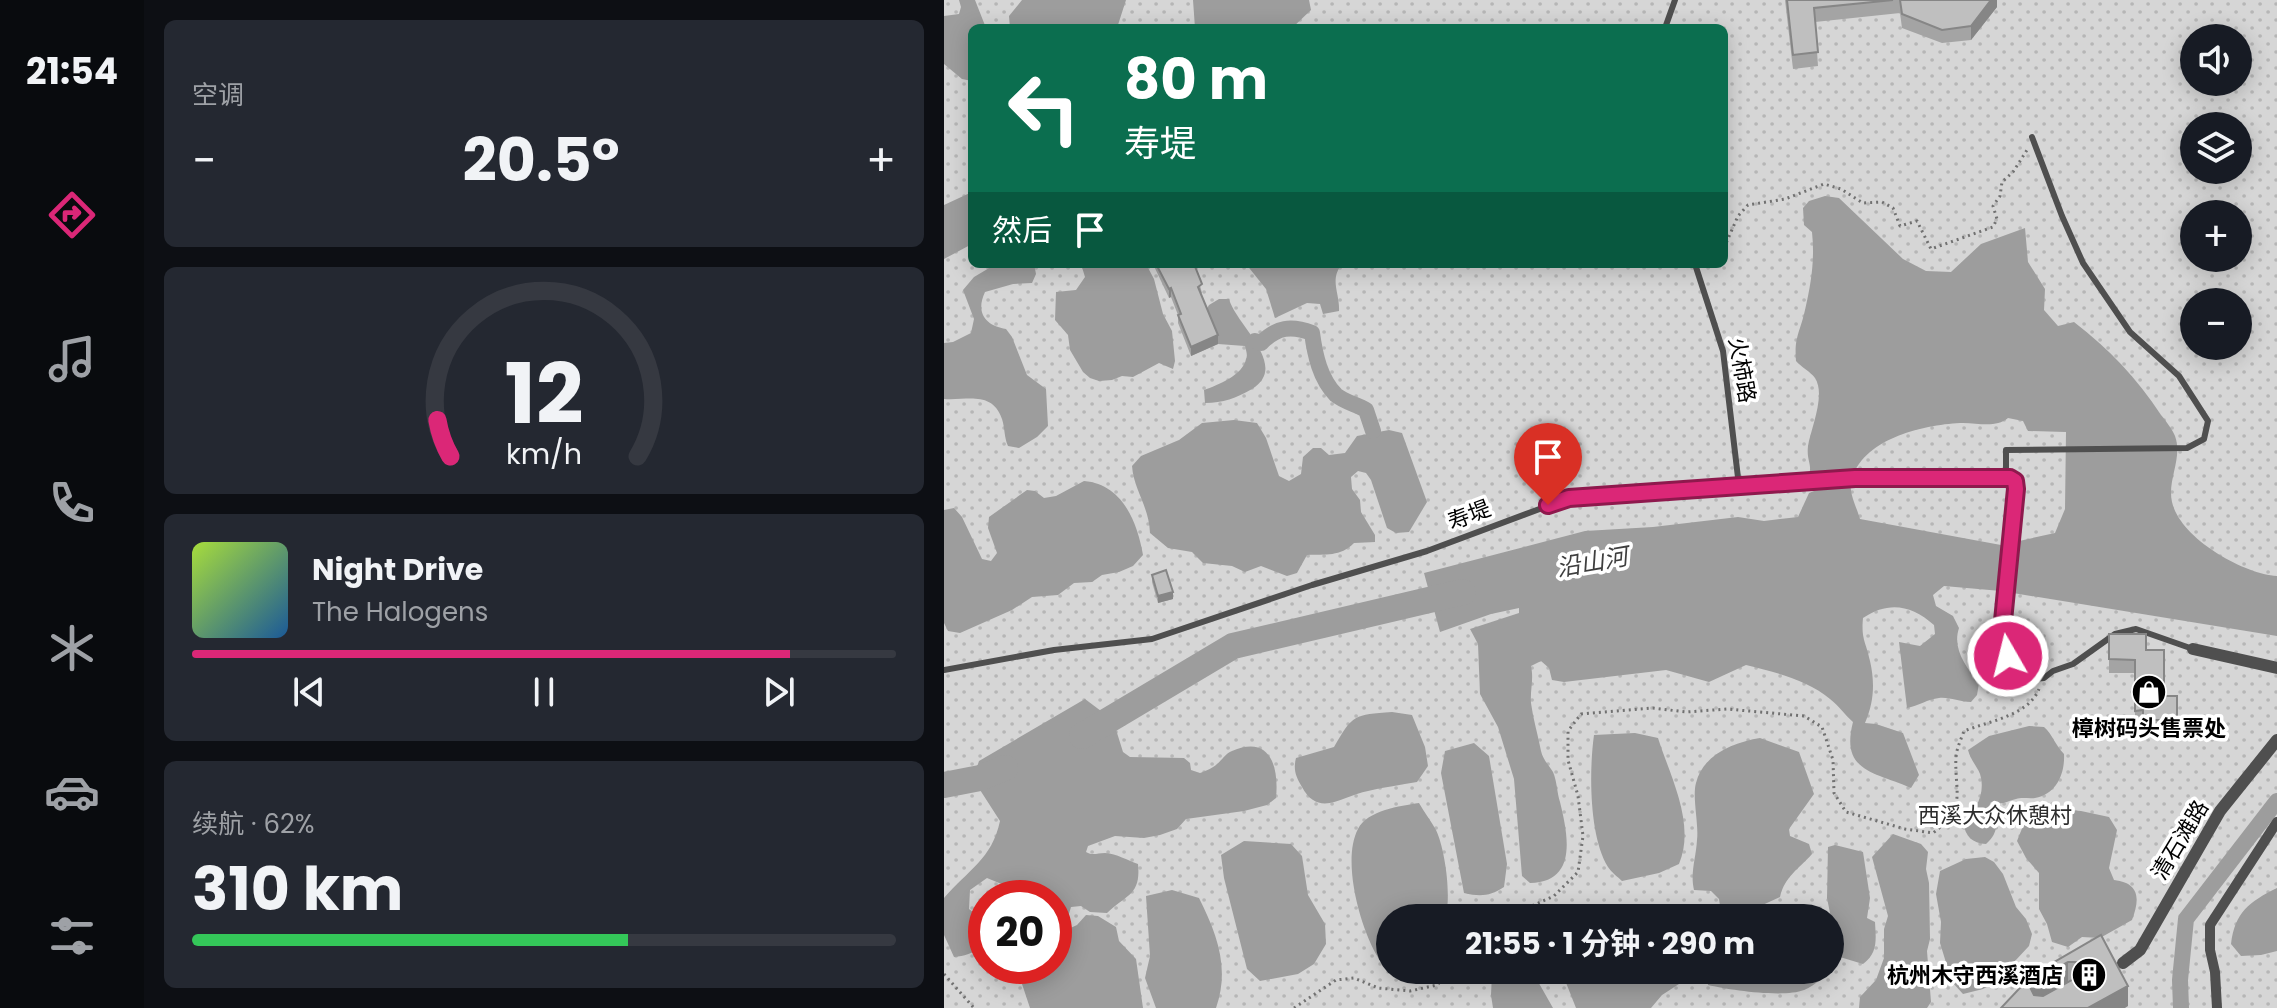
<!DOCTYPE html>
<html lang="zh">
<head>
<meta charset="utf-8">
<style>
	body { margin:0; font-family:Poppins,"Noto Sans SC",sans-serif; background:#242831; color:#f1f3f6; height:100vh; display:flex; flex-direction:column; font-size:30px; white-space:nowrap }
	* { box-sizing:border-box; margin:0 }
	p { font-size:26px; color:#9ea1a6 }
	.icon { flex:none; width:44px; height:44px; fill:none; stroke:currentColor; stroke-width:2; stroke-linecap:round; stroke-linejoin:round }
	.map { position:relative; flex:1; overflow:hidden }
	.drawer { display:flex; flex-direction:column; gap:20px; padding:20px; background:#0d0f14; width:800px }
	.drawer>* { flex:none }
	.banner { position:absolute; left:24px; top:24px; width:760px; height:244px; border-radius:12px; box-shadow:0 4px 20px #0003; background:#0b6e4f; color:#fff; overflow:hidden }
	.buttons { position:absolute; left:1236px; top:24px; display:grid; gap:16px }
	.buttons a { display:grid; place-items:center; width:72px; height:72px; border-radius:50%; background:#171b24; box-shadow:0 4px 20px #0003; font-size:40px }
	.speed { position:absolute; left:24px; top:880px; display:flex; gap:16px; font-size:40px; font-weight:700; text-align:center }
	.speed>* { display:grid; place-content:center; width:104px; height:104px; border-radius:50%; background:#171b24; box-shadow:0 4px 20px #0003; line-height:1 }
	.speed .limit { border:12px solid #d22; background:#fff; color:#111 }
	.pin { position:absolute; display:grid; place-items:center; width:68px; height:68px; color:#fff; margin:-82px -34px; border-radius:50% 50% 50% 0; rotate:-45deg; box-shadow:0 0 8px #0007 }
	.pin .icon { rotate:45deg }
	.me { position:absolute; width:88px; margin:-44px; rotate:352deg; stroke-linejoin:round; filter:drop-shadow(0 0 6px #0008) }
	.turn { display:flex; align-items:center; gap:28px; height:168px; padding:0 24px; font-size:36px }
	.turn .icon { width:104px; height:104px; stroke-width:2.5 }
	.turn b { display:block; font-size:56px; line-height:68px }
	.then { display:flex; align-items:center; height:76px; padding:0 24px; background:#0003; gap:16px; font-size:30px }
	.big { font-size:60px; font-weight:700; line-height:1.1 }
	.drawer .card { flex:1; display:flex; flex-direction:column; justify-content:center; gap:12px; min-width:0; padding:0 28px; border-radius:12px; background:#242831 }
	.drawer .dial { align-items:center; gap:0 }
	.dial svg { height:208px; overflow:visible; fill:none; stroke:#363941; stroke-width:7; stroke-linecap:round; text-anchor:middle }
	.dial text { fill:#f1f3f6; stroke:none }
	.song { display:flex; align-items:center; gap:24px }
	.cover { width:96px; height:96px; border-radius:12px; background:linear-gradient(135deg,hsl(80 70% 55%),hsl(210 70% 35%)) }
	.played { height:8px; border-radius:4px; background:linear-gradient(90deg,#db2777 85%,#363941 85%) }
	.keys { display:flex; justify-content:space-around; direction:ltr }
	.heat { display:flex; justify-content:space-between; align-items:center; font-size:44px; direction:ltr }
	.charge { height:12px; border-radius:6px; background:linear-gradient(90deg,#34c759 62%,#363941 0) }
	.trip { position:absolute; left:432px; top:904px; width:468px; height:80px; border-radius:40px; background:#171b24; box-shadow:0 4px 20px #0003; font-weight:700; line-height:80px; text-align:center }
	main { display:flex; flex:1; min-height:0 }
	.tab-bar { display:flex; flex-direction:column; width:144px; justify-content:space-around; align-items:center; background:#090b0e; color:#9ea1a6 }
	.tab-bar .icon { width:56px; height:56px }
	.tab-bar .active { color:#db2777 }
	.tab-bar b { font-size:36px; color:#f1f3f6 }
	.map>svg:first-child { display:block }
</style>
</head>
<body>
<main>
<nav class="tab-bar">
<b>21:54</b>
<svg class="icon active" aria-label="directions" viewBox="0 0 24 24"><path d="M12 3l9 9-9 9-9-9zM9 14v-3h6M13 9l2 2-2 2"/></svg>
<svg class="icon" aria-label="music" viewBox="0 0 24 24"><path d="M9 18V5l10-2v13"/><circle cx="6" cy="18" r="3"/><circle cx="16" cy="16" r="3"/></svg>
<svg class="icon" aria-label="phone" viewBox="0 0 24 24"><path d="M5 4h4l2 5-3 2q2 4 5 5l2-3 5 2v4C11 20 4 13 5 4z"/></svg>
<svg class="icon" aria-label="climate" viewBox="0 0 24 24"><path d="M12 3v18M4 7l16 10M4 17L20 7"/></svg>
<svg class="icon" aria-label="car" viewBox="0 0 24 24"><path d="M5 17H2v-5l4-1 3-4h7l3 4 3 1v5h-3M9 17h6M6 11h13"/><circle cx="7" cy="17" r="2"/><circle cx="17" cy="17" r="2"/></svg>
<svg class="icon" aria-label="filters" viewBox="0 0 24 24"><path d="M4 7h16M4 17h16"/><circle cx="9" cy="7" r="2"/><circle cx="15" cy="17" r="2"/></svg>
</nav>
<section class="drawer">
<div class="card"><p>空调</p>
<div class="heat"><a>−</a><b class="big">20.5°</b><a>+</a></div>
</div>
<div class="card dial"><svg viewBox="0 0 100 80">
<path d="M14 69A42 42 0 1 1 86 69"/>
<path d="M14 69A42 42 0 0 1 9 55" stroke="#db2777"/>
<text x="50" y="56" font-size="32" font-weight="700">12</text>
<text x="50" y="72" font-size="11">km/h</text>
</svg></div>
<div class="card">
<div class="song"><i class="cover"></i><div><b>Night Drive</b><p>The Halogens</p></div></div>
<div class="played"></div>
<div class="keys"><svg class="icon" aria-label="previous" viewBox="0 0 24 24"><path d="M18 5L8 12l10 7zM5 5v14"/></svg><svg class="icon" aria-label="pause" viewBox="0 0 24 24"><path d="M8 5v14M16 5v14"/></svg><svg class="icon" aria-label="next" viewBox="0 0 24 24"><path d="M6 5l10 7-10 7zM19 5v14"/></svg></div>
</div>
<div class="card"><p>续航 · 62%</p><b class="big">310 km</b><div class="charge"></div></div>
</section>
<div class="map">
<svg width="1333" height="1008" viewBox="0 0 1333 1008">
	<defs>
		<pattern id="park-dots" width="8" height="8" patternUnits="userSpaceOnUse" patternTransform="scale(2)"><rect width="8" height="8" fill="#d6d6d6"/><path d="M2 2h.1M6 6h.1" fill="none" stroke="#b6b6b6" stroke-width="1.8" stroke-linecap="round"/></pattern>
	</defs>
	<rect width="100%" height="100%" fill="#fff"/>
	<!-- park -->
	<path fill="url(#park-dots)" fill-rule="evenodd" d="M0,0H1333V1008H0ZM28,28H780V264H28ZM1250,38H1294V82H1250ZM1250,126H1294V170H1250ZM1250,214H1294V258H1250ZM1250,302H1294V346H1250ZM42,898H110V966H42ZM446,918H886V970H446Z"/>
	<!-- water -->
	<path fill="#9d9d9d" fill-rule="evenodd" d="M15,0H31L42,28H28V81L18,79L0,64V16L15,14L17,7Z
		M78,0H182L173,28H66L65,16Z
		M249,0H365L367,10L348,28H251Z
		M28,192V244L0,259V205Z
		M881,196L895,198L959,259L982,271L1007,272L1037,244L1081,228L1084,262L1101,289L1100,310L1114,326L1130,322C1165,349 1193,378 1217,415C1222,421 1228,429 1231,436C1239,458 1223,480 1228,502C1236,538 1299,574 1333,576V636L1057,591L1000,586L989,595L992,606L1009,616L1015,628C1008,649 1022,667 1035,683L1033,695L1027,702C1015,702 1006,697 995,698C984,699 974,706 963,708L955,642L976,646L991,634L990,625C967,605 945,601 919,618C917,640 922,641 926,661C931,683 930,702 921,723L932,724L959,733L975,775L967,788C931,772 896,772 909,722C901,715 895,706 886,699C864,680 830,672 802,665L765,682L722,670L620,682L608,680L605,668L597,661L587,666C590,680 586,689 587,703C589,719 594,735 597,751C599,760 605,765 609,772C613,781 613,793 616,802C624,835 634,882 586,883L578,876L570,779L554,727L536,694L534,644L526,629L575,613V608L547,614L496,632L480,573L641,531L709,527L794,517L820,521L854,517L865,493L870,491L862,482C871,464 862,464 864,446C867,428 882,395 871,378C867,372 857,367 852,361C850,336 856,333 861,310C867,284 871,260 868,232L860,225L859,208L865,201ZM1064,418L1079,421L1084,431L1122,432L1121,509L1111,533L1057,545L916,519C913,508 905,494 907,482C917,439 978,425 1016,423C1032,422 1051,429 1064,418Z
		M52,264H90L92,274L88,283L69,284L41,292C31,313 42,326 62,329L68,337L83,375L102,389L104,426L93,437L75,448L64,446C60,437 61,428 58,419C48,390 22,401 0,399V343L9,342L27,333L30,319L19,290L30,277Z
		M137,264H202L210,279L219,314L228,331L231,361L229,369L215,363L189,377L178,376L168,380L155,381L146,378L139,372L126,350L124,335L111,320L112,292L132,290L141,277Z
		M302,264H398C385,280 396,293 395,311L379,314L376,304L363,303L331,318L322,289Z
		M275,299H285C292,325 346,366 308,389C292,398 279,403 261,403L260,390C274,385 299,375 302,359C304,355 302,351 301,346L274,344L261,312L265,305Z
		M290,420L313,423L322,438L335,476L345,481L357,474L359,457L369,448H377L385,455L401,453L413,436L445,430L458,433L483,502L465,532L452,533L443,528L427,480L422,473L414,471L407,477L408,489L416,500L417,512L431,535V542L410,543C396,557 382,554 363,555L353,573L343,576L317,566L301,572L288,566L259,563L248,552L224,548L206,533C205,506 190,491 188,466L197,456L235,440L258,423Z
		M140,481C178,484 193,521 199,555L189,566L175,572L158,575L148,582L130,583L114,595L88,597L68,610L16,633L4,631L0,623V510L10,508L18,517L38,559L47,561L53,553L44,528L45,517L83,490L91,491L100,498L112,496Z
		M141,699L169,720L179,752L186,757L240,758L246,763L247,770L256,773C262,771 269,768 273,764C278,760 282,753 288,751C327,734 335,768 332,798L323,805L300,811L242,819L233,829L216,835L200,838L171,836L144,846L142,852C149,856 153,853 161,853C173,854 183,860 194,864C197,895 183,894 163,913L146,912L137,906L127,907L124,917L110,924V898H70L60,885L43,878L26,890L25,909L38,919C42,944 37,954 10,957L0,935V898C24,870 48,859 56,821L29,779L35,761Z
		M448,712L468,715L481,747L484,766L473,782C457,785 440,787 424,791C400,795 375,819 358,787C352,777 349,770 352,758L390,747C409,714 410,715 448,712Z
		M1085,726L1100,727C1109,735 1111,745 1120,754C1121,773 1113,794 1091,798C1085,799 1078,797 1072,799C1061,802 1059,805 1047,802L1044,808C1055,821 1055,832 1042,844C1028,843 1022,837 1019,823C1032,811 1042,793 1036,774C1033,766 1027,761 1024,750L1045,736Z
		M691,733L714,738C726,776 752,824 735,864L715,873L678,881C674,877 667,872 664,867C645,836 645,771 650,735Z
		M816,738L855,752L870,794L845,829L846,836L865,844L868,854C854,870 841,876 836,897L801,913L803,918H778L775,899L767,891L750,890C746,873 752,858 753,840C755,824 748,797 752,783C759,754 791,742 816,738Z
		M530,743L545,756L563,864L560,887C546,896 537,897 520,893L497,773L501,751Z
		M475,803C480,812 487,821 492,830C501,849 508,898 501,918H446V961L435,959C417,931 397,861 414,829C424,810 456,806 475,803Z
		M1094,808L1137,811L1165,817L1173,830L1165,868L1170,880C1196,883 1196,899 1188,920L1156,938L1138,937L1124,947L1108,942L1103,924L1095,909V873L1082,858L1073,841L1083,816Z
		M949,834L977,844L984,852L982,869L985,883L986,939L983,951L987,1002L983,1008H915L916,997L932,980L940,958V929L944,916L928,857Z
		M300,841L347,844L358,856L364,895L381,924L382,944L370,964L354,974L316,981L303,969L280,878L277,855Z
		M891,845L919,852L926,898L923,918L931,922C932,940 934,953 919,964L886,954L890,933L883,898L884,847Z
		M1041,857L1050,862L1059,874L1072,907L1082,919L1088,934L1085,946L1071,961L1069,973L1039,989L1019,994L1008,982L996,943L997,922L992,894L996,871L1022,859Z
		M1333,888V951L1317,955L1297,956L1287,944C1291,912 1305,902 1333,888Z
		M228,890L255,898C273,934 286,968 272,1008H212L201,978L206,956L202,896Z
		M142,915L154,916L172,927L175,941L192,959L199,1008H86L72,966H110V928L118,932L133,925Z
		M557,970L588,971L609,1008H549L547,995L548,974Z
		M617,970H735V984L718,995L707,1008H632Z
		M762,970H810L814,973L877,970V980C871,983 866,988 860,990C840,998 785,990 764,985Z"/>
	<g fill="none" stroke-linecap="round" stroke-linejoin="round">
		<!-- canal -->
		<path stroke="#9d9d9d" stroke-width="16" d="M311,341L317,343C333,327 347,325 368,333C371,355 376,379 392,395C399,401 413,405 422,410L429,431
			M1237,1008L1236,980L1242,919L1333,801"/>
		<!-- river -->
		<path stroke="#9d9d9d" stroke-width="26" d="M138,736L289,646L519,592
			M0,785L36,778L61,768"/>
		<!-- path -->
		<path stroke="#717171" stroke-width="3" stroke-dasharray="2 4" stroke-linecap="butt" d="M780,248L794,216L804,205L841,199L880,184L897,189L919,203L938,202L949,208L956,226L973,221L987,249L1049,227L1053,219L1049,206L1056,196L1058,182L1069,172L1083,150
			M561,918L610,896L634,872L639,836L634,796L624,760V731L637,714L709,708L742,712L783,709L860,716L878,727L889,760L890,793L902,812L961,829L989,833C1024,806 1010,793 1012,756C1013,748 1017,739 1020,731C1045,721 1084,716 1095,689
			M0,974L30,1008
			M350,1008L392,980L410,978L434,988L466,991L493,985L508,970"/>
		<!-- service -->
		<path stroke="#4f4f4f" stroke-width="6" d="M721,28L731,0
			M751,264L779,351L795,486
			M1062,478V450L1243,448L1260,439L1264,421L1235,376L1186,332L1139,263L1118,216L1088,137
			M0,670L110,650L208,639L368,585L483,551L625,498L911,478L1042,477L1066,478L1071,481L1058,631L1064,656L1073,669L1089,679L1100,678L1109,671L1129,664L1171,634L1192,629L1249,649"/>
		<!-- pedestrian -->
		<path stroke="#4f4f4f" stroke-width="10" d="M1273,1008L1271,972L1266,950V925L1333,822"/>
		<!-- minor -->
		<path stroke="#4f4f4f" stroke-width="12" d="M1249,649L1333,668
			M1179,963L1196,950L1276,811L1333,740"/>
	</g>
	<!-- wall -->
	<path fill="#a4a4a4" d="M841,0H1053V7L1027,40L998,43L958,28L956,13L871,22L874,66L849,69Z
		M209,264H250L258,293H257L274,344L247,356L234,323V315L227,297L225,298Z
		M208,575L229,599L214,603L208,582Z
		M1165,634L1202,650L1220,696H1233V734H1199V724H1191V673H1165Z
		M1157,935L1184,1006L1057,1008Z"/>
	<!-- shaded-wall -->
	<path fill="#868686" d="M1047,0H1053V7L1027,40V26Z
		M227,288V297L225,298V289Z
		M274,335V344L247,356V347Z
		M229,592V599L214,603V596Z
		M1124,962V982L1091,1000L1086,987L1091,980Z
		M1184,986V1006L1181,1008H1144Z"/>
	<!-- building -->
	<path fill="#bfbfbf" stroke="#868686" stroke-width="2" fill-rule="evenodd" d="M843,0H949L870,8L874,52L849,55Z
		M956,0H1047L1027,26L998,30L958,14Z
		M212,264H250L258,284L254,287L274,335L247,347L234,315L237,314L227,288L225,289Z
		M222,570L229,592L214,596L208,575Z
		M1165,634H1202V650H1220V696H1233V720H1199V710L1191,711V660L1165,659Z
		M1157,935L1184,986L1144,1008H1057L1088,975ZM1124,962H1132L1136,966L1133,977L1099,996L1090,995L1086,987L1091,980Z"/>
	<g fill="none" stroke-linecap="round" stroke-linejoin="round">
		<!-- route casing -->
		<g stroke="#8e194d" stroke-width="20">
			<path id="route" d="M604,505L625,498L911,478H1066L1071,481L1072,489L1058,631L1064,656"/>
		</g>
		<!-- route -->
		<use href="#route" stroke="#db2777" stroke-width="14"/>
	</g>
	<!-- icons -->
	<defs>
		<g id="shop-disc" transform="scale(1.8)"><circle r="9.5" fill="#000" stroke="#fff"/><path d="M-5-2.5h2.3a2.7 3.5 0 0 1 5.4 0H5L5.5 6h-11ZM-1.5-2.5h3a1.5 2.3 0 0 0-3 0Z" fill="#fff"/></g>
		<g id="building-disc" transform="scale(1.8)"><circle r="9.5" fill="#000" stroke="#fff"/><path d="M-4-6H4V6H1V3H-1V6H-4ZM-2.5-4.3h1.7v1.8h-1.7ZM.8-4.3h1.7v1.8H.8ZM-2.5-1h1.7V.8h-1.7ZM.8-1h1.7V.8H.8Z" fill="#fff"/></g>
	</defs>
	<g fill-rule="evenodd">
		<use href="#shop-disc" x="1205" y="692"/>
		<use href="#building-disc" x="1145" y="975"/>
	</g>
	<g text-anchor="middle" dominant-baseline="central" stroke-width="7" stroke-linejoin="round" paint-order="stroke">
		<!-- street labels -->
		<g font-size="22" fill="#000" stroke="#fff">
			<text transform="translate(798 370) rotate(80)">火柿路</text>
			<text transform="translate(525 515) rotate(-21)">寿堤</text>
			<text transform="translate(1236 840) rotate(-59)">清石滩路</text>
		</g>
		<!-- poi labels -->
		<g font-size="22" font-weight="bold" fill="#000" stroke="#fff">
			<text x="1205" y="728">樟树码头售票处</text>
			<text x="1119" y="975" text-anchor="end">杭州木守西溪酒店</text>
		</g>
		<!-- park labels -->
		<g font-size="22" fill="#2d2d2d" stroke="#fff">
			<text x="1051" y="815">西溪大众休憩村</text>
		</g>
		<!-- water labels -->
		<g font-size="24" font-style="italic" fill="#3e3e3e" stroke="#fff">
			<text transform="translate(648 562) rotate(-10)">沿山河</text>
		</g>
	</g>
</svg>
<div class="buttons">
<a><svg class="icon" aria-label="sound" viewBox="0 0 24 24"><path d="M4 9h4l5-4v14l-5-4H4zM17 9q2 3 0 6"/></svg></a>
<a><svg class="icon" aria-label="layers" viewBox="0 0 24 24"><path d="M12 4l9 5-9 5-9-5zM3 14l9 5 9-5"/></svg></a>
<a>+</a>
<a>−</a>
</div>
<div class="speed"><div class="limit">20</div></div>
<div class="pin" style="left:604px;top:505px;background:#d93025"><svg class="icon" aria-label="arrive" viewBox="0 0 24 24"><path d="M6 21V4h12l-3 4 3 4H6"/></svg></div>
<svg class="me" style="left:1064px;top:656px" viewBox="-20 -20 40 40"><circle r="17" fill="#db2777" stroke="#fff" stroke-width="3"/><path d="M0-11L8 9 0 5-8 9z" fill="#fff"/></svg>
<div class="trip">21:55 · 1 分钟 · 290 m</div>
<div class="banner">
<div class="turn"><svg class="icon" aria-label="left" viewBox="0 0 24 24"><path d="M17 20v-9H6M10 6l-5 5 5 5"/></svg><div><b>80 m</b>寿堤</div></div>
<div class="then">然后<svg class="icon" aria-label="arrive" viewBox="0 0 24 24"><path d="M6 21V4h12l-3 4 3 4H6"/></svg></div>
</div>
</div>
</main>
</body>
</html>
